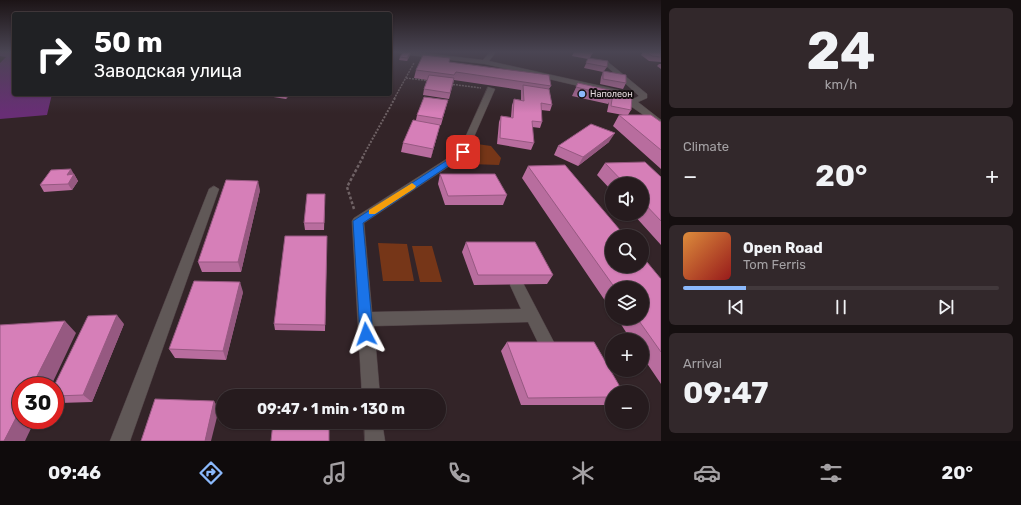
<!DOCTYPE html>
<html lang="en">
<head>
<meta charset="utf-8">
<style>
	body { margin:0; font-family:Rubik,sans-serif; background:#32282b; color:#f1f3f6; height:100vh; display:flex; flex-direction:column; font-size:15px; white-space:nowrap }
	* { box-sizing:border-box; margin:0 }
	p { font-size:13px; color:#a4a1a4 }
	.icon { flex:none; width:22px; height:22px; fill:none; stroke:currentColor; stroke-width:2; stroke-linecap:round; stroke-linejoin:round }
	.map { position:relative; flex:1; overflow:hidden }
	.sheet { display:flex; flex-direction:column; gap:8px; padding:8px; background:#150f10; width:360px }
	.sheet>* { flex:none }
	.top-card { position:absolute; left:12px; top:12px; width:380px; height:84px; border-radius:4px; box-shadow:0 1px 3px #0004,0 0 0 1px #42393c; background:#202124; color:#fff; overflow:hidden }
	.buttons { position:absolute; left:605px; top:177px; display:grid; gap:8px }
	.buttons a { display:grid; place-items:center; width:44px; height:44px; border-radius:50%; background:#261b1e; box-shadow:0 1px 3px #0004,0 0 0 1px #42393c; font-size:20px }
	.speed { position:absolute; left:12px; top:377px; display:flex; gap:8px; font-size:20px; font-weight:700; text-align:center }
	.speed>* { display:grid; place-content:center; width:52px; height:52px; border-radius:50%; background:#261b1e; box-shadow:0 1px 3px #0004,0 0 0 1px #42393c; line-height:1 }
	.speed .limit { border:6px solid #d22; background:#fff; color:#111 }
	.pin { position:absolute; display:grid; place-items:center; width:34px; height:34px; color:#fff; margin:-17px; border-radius:8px; box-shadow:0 2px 6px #0006 }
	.me { position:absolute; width:44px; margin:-22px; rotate:356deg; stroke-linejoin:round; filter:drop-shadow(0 0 3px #0008) }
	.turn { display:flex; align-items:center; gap:14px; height:84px; padding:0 16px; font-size:18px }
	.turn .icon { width:52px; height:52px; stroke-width:2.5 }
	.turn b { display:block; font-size:28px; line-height:34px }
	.big { font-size:30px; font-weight:700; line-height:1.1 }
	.sheet .tile { flex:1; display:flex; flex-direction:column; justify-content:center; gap:6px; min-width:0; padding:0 14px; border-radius:6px; background:#32282b }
	.sheet .dial { align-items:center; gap:0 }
	.dial b { font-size:52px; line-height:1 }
	.song { display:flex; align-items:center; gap:12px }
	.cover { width:48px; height:48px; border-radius:6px; background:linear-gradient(135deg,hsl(30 70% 55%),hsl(0 70% 35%)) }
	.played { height:4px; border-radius:2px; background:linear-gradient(90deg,#8bb9fc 20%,#42393c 20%) }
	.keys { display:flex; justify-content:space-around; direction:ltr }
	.heat { display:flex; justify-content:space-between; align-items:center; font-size:22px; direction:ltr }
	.trip { position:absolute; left:216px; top:389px; width:230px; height:40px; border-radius:20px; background:#261b1e; box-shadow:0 1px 3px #0004,0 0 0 1px #42393c; font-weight:700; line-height:40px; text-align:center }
	.dock { display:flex; height:64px; justify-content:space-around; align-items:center; background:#0f0b0c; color:#a4a1a4 }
	.dock .icon { width:28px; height:28px }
	.dock .selected { color:#8bb9fc }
	.dock b { font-size:18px; color:#f1f3f6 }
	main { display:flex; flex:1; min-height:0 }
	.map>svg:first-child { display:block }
</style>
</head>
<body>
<main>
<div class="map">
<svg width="661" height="441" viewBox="0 0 661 441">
	<rect width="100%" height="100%" fill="#332428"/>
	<!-- green -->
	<path fill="#763618" d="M477,144L491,146L501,158L499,165L470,164Z
		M378,243L407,244L414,281H383Z
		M412,246H432L442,282H420Z"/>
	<!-- water -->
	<path fill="#682e75" d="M0,52H14V94H52L47,115L0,119V63L6,57L0,56Z"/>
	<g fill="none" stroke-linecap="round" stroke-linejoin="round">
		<!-- minor casing -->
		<g stroke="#4f4145" stroke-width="1">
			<path id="minor" d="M398,52H414L483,60L490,52H496L489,61L619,90L633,99L639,96L603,63L608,62L647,94V98L638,102L661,120V127L613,94L485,64L401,54Z
				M488,87L495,89L466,155L364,223L372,312L521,309L510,285L512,281L517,279L522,281L558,350L556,355L550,358L544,355L528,322L374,326L380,396H362L352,221L354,218L459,151Z
				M214,186L219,189L130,441H110L209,189Z
				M364,422H382L385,441H365Z"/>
		</g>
		<!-- path-far2 -->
		<path stroke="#6f6265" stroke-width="1.5" stroke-dasharray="2 1" stroke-linecap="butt" d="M406,78L430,81
			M450,84L481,88
			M394,99L414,63"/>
		<!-- path-far1 -->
		<path stroke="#6f6265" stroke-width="2" stroke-dasharray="2 1.5" stroke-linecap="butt" d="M362,158L395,98"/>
		<!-- path -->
		<path stroke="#6f6265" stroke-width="2.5" stroke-dasharray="3 2" stroke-linecap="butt" d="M354,209L347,187L363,157"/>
		<!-- minor -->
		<use href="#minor" fill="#605857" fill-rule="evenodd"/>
	</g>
	<!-- wall -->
	<path fill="#b86d9e" d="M411,52L410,55L407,61L399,60L400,57Z
		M574,52H593L590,58L607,67L604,71L626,83L623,89L600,84L601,77L603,72L584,68L588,59L572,56Z
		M643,52H661V62L649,61L641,55Z
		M450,58L449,62L551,86L549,89L552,105L550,111L541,110L542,122L540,128L532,127L534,143L531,150L497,144L499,122L501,116L511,117L512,105L514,99L521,100V90L454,80L449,99L423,95L424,89L427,80L414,78L416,70Z
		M659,64H661V69L657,66Z
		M578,83L613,93L631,110L628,115L661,122V169L613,126L619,115H623L607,112L609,102L608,104L572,96Z
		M255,94H290L286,99Z
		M448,100L441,125H440L431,158L401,152L403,143L416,120L417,115Z
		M609,142L578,166L554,155L558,146Z
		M605,163L661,177V245L633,214H642V184H612V191L597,175Z
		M528,166L661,279V384L642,356V340H631L617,318H642V288H612V311L522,178Z
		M74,174L78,181L72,190L44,192L40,185Z
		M440,174L507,195L503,205H445L438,184Z
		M260,190L241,272H202L198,262Z
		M325,201L324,230H305L304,223Z
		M327,236L325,331L275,330L274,324Z
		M466,242L553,275L547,284L474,285L462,252Z
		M243,292L226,360L175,358L169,349Z
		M124,324L92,402L59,403L55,400V386Z
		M507,342L612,392V405H521L501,351Z"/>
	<!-- shaded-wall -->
	<path fill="#965981" d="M411,52L410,55L407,61V58Z
		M285,94H290L286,99Z
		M440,125L438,133L431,158L433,149Z
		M615,133L609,142L578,166L583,157Z
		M71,169L78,181L72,190L68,184L67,175Z
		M258,181L260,190L241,272L238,262Z
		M240,282L243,292L226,360L223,351Z
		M117,315L124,324L92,402L83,395Z
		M65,321L76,333L51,386H32Z
		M214,401L219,409L211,441H205Z
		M21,408V420H35L25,441H4Z"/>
	<!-- building -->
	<path fill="#d67fb8" stroke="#965981" d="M403,52H411L407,58L400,57Z
		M579,52H593L592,54Z
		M646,52H661V57L652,56Z
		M423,55L450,58L449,62L549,75L551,86L456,72L454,75L416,70Z
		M588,58L608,61L607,67L586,63Z
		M603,71L626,75V83L603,79Z
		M429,75L454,78L450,93L424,89Z
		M578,83L614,91L612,96L576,87Z
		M523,85L549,89L552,105L541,103L542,122L532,121L534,143L500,138L501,116L513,118L514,99L524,101Z
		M613,93L632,97L631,110L611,106Z
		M424,97L448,100L442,119L417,115Z
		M619,115H651L661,122V150Z
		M413,120L440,125L433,149L403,143Z
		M591,124L615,133L583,157L558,146Z
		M645,162L661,177V221L642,201V184H625L605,163Z
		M565,165L625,236H612V266H642V256L661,279V352L637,318H642V288H615L528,166Z
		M71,169L67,175L74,174L68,184L40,185L51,170Z
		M440,174H495L507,195L448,196Z
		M226,180L258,181L238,262H198Z
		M307,194H325L324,223H304Z
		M285,236H327L325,325L274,324Z
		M466,242H535L553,275H478Z
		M194,281L240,282L223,351L169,349Z
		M117,315L83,395L55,396V386H54L88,316Z
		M65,321L32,386H21V408L4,441H0V325Z
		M507,342H594L623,392H612V397L528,398Z
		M155,399L214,401L205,441H141Z
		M273,422H329V441H271Z"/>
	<!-- sky -->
	<linearGradient id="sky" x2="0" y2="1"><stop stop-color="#1c1416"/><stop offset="0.46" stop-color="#4a4553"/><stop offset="1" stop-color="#4a4553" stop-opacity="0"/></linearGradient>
	<rect width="661" height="113" fill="url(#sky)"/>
	<!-- route -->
	<path fill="#1a73e8" stroke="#114b97" d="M463,150L467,152L466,154L363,223L373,334L371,338L366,340L362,338L360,334L353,221Z"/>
	<!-- slow -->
	<path fill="#f59e0b" d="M412,183L416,186L415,188L375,214H369V210Z"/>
	<!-- markers -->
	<circle fill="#8bb9fc" stroke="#161011" stroke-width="1.5" cx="582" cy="94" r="4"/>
	<g text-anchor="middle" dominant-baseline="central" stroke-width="4" stroke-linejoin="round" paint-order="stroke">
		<!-- far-poi labels -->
		<g font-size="9" fill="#e5dadd" stroke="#161011" text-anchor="start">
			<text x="590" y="94">Наполеон</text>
		</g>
	</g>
</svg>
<div class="buttons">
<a><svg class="icon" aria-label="sound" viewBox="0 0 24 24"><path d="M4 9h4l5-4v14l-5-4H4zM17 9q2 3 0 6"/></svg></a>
<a><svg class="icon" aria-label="search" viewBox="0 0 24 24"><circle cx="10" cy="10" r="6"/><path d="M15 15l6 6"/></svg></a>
<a><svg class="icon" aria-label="layers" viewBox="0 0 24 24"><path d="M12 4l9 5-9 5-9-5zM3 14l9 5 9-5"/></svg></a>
<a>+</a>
<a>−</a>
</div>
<div class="speed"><div class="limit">30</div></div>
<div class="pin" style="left:463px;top:152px;background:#d93025"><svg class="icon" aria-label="arrive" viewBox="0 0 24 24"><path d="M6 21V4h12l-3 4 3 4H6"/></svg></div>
<svg class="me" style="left:366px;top:334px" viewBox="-20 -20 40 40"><path d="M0-17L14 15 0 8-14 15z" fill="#1a73e8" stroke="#fff" stroke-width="4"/></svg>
<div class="trip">09:47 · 1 min · 130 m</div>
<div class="top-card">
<div class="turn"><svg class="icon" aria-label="right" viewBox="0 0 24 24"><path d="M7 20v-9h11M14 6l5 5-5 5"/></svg><div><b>50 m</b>Заводская улица</div></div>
</div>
</div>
<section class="sheet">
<div class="tile dial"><b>24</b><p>km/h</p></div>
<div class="tile"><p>Climate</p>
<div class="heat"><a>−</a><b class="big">20°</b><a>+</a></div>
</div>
<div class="tile">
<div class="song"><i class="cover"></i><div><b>Open Road</b><p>Tom Ferris</p></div></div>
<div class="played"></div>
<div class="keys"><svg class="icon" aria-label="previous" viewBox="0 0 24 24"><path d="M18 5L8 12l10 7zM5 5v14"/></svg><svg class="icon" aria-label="pause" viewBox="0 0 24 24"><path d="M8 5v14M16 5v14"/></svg><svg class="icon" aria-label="next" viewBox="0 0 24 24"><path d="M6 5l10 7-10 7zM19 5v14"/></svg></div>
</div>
<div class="tile"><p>Arrival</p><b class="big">09:47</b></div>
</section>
</main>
<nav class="dock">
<b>09:46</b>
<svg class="icon selected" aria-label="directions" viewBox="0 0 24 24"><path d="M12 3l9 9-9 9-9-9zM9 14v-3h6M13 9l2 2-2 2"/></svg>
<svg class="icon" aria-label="music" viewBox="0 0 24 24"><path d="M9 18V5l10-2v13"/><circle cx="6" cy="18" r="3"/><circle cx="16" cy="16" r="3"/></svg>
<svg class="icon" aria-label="phone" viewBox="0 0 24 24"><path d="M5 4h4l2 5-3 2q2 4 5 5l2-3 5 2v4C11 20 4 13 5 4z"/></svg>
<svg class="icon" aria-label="climate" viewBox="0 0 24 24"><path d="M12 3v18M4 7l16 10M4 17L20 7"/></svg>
<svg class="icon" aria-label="car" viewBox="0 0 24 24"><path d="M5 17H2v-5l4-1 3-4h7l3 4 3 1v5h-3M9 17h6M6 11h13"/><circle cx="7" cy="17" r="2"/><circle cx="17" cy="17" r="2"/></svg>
<svg class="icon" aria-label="filters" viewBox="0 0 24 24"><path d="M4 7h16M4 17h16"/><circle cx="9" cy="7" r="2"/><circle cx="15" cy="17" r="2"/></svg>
<b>20°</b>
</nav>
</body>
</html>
